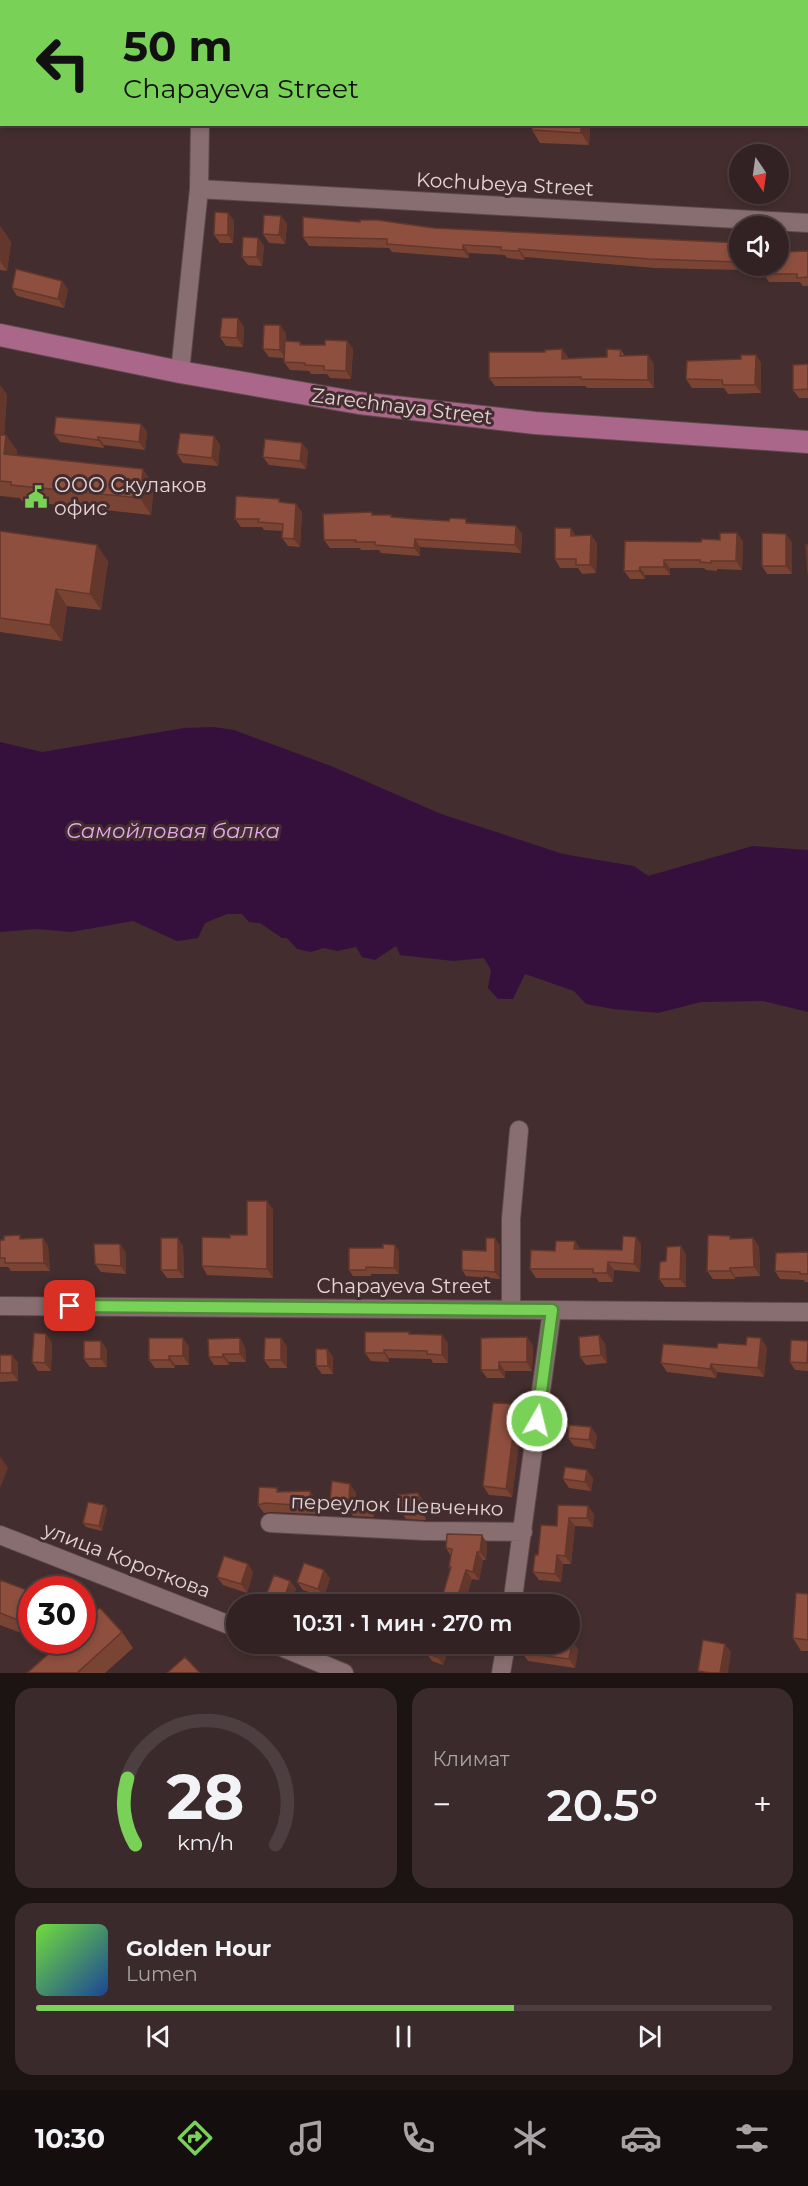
<!DOCTYPE html>
<html lang="ru">
<head>
<meta charset="utf-8">
<style>
	body { margin:0; font-family:Montserrat,sans-serif; background:#3a2a2b; color:#f1f3f6; height:100vh; display:flex; flex-direction:column; font-size:22px; white-space:nowrap }
	* { box-sizing:border-box; margin:0 }
	p { font-size:20px; color:#a8a4a6 }
	.icon { flex:none; width:33px; height:33px; fill:none; stroke:currentColor; stroke-width:2; stroke-linecap:round; stroke-linejoin:round }
	.map { position:relative; height:1673px; overflow:hidden }
	.side { display:flex; flex-direction:column; gap:15px; padding:15px; background:#1c1313; flex:1 }
	.side>* { flex:none }
	.hud { position:absolute; left:0px; top:0px; width:808px; height:126px; box-shadow:0 3px 9px #0003,0 0 0 2px #4d3f41; background:#79d157; color:#111; overflow:hidden }
	.needle { width:39px; rotate:167deg }
	.buttons { position:absolute; left:729px; top:144px; display:grid; gap:12px }
	.buttons a { display:grid; place-items:center; width:60px; height:60px; border-radius:50%; background:#322223; box-shadow:0 3px 9px #0003,0 0 0 2px #4d3f41; font-size:30px }
	.speed { position:absolute; left:18px; top:1576px; display:flex; gap:12px; font-size:30px; font-weight:700; text-align:center }
	.speed>* { display:grid; place-content:center; width:78px; height:78px; border-radius:50%; background:#322223; box-shadow:0 3px 9px #0003,0 0 0 2px #4d3f41; line-height:1 }
	.speed .limit { border:9px solid #d22; background:#fff; color:#111 }
	.pin { position:absolute; display:grid; place-items:center; width:51px; height:51px; color:#fff; margin:-26px; border-radius:12px; box-shadow:0 3px 9px #0006 }
	.me { position:absolute; width:66px; margin:-33px; rotate:8deg; stroke-linejoin:round; filter:drop-shadow(0 0 4px #0008) }
	.turn { display:flex; align-items:center; gap:21px; height:126px; padding:0 24px; font-size:27px }
	.turn .icon { width:78px; height:78px; stroke-width:2.5 }
	.turn b { display:block; font-size:42px; line-height:51px }
	.big { font-size:45px; font-weight:600; line-height:1.1 }
	.side .tile { flex:1; display:flex; flex-direction:column; justify-content:center; gap:9px; min-width:0; padding:0 21px; border-radius:18px; background:#3a2a2b }
	.side .dial { align-items:center; gap:0 }
	.dial svg { height:156px; overflow:visible; fill:none; stroke:#4d3f41; stroke-width:7; stroke-linecap:round; text-anchor:middle }
	.dial text { fill:#f1f3f6; stroke:none }
	.song { display:flex; align-items:center; gap:18px }
	.cover { width:72px; height:72px; border-radius:9px; background:linear-gradient(135deg,hsl(100 70% 55%),hsl(220 70% 35%)) }
	.played { height:6px; border-radius:3px; background:linear-gradient(90deg,#79d157 65%,#4d3f41 65%) }
	.keys { display:flex; justify-content:space-around; direction:ltr }
	.heat { display:flex; justify-content:space-between; align-items:center; font-size:33px; direction:ltr }
	.side .tiles { flex:1; display:grid; gap:15px; grid-template-columns:1fr 1fr }
	.tile:last-child { grid-column:span 2 }
	.trip { position:absolute; left:226px; top:1594px; width:354px; height:60px; border-radius:30px; background:#322223; box-shadow:0 3px 9px #0003,0 0 0 2px #4d3f41; font-weight:600; line-height:60px; text-align:center }
	.tab-bar { display:flex; height:96px; justify-content:space-around; align-items:center; background:#140e0e; color:#a8a4a6 }
	.tab-bar .icon { width:42px; height:42px }
	.tab-bar .on { color:#79d157 }
	.tab-bar b { font-size:27px; color:#f1f3f6 }
	.map>svg:first-child { display:block }
</style>
</head>
<body>
<div class="map">
<svg width="808" height="1673" viewBox="0 0 808 1673">
	<rect width="100%" height="100%" fill="#432d2f"/>
	<!-- water -->
	<path fill="#35103d" d="M214,727L234,730L331,766L441,814L563,854L634,866L648,876L753,846L808,850V1012L763,1001L701,1002L658,1013L613,1009L586,1004L574,991L525,974L513,999H498L488,988L491,970L484,958L453,961L400,955L396,946L375,960L362,957L356,947L337,951L324,948L311,952L297,949L287,938H282L260,923L249,922L242,914H227L205,923L198,938L177,941L133,921L71,932L37,929L0,932V742L42,752L184,728Z"/>
	<g fill="none" stroke-linecap="round" stroke-linejoin="round">
		<!-- minor casing -->
		<g stroke="#5d4a4c" stroke-width="20">
			<path id="minor" d="M202,2V0
				M199,189L808,223
				M180,372L199,189L200,124
				M0,1306L808,1312
				M511,1309V1219L519,1130
				M270,1523L424,1531L523,1532
				M0,1535L237,1628
				M512,1605L552,1310
				M274,1644L344,1673
				M501,1673L506,1644"/>
		</g>
		<!-- major casing -->
		<g stroke="#5d4a4c" stroke-width="24">
			<path id="major" d="M0,335L180,372L359,403L535,423L808,442"/>
		</g>
		<!-- minor -->
		<use href="#minor" stroke="#896e71" stroke-width="18"/>
		<!-- major -->
		<use href="#major" stroke="#ab678a" stroke-width="22"/>
	</g>
	<!-- wall -->
	<path fill="#7a4435" d="M590,124L589,145L540,143L532,130Z
		M228,213L234,221L233,243H220L214,235Z
		M281,216L287,224L285,244L269,243L263,234Z
		M0,226L11,242L7,271L0,270Z
		M434,228L740,243V266H778L783,252L808,251V286H803L800,282H769L763,273L743,272L742,270L655,268L525,257L524,260L507,258L505,255L469,253V258L392,252L389,248L309,246L303,237Z
		M258,238L264,246L262,266L248,265L242,257Z
		M12,288L68,289L64,308L17,296Z
		M244,326L243,347L226,346L220,337Z
		M286,333V341L300,342L302,345H325L347,341L353,349L351,379L330,378L327,374H311L309,371L290,370L284,362V358L269,357L263,349Z
		M621,350L625,356L654,364V388H587L585,386H495L489,378L545,352L568,357V358L607,357Z
		M756,355L761,363V393L728,394L724,388H692L686,379Z
		M808,364V398H799L793,390Z
		M0,385L7,395L4,435H6L17,451V455L154,485L151,515L22,501L20,498L0,496Z
		M141,424L147,432L145,450L104,445V448L60,442L54,434Z
		M214,436L220,445L218,466L183,463L177,454Z
		M302,443L308,451L306,469L269,465L263,457Z
		M279,499L281,503L302,512L300,547L288,546L282,538V531L264,530L262,527H241L235,519Z
		M374,515H391L393,517L416,519L516,526L522,534L521,553L420,547V556L381,553L379,550H361L360,548H330L324,540Z
		M0,531L108,561L101,610L67,606L62,641L0,632Z
		M591,535L597,543L596,573L582,574L578,568H560L555,559L576,536Z
		M720,540L743,541L742,570L717,569V571L706,570L704,568H670V575H645V579H630L624,571L701,542Z
		M792,542V574H767L762,566Z
		M273,1209V1278L207,1275L202,1266L230,1238L247,1235Z
		M636,1237L641,1245L640,1272L614,1270L613,1282H599L596,1278H536L530,1269L555,1251L575,1241L580,1249L622,1250Z
		M43,1238L48,1246L50,1271H11L8,1267H0V1240Z
		M753,1238L759,1247L760,1276L735,1277V1279H713L707,1271L733,1239Z
		M500,1245V1279L466,1276L462,1270L486,1251Z
		M183,1246L184,1278H167L161,1270Z
		M681,1246L686,1255V1287H665L659,1279L666,1261Z
		M399,1251V1274H371V1276H353L349,1270Z
		M126,1252V1274L101,1272L95,1264Z
		M808,1252V1282H805L804,1280L780,1279L775,1271Z
		M409,1332L410,1334L448,1343V1363H433L431,1359L389,1358V1362L371,1361L365,1353Z
		M599,1335L605,1344L607,1363L586,1365L580,1357Z
		M527,1337L533,1346L532,1371H505V1378H487L481,1370Z
		M281,1338L287,1347V1368H270L264,1360Z
		M101,1341L107,1350V1367H90L84,1359Z
		M808,1341V1371L795,1370L790,1362Z
		M52,1342L51,1371H38L32,1362Z
		M746,1345L767,1347L764,1377L717,1372L716,1378L667,1372L661,1363L717,1348Z
		M189,1346V1365H175V1368H155L149,1360Z
		M245,1347L246,1362H229V1365H214L209,1357Z
		M327,1349L333,1357V1374H322L316,1366Z
		M0,1355H12L18,1363V1381L0,1382Z
		M517,1404L523,1412L512,1497L489,1495L483,1486Z
		M591,1427L597,1436L595,1449L574,1446L568,1438Z
		M593,1478L591,1491L569,1488L563,1479Z
		M277,1488L279,1492L316,1499V1514L271,1512L264,1513L258,1505Z
		M356,1492L355,1499L369,1500L375,1508L374,1517L353,1516L348,1508H335L330,1500Z
		M418,1493L424,1501L426,1520L406,1519L400,1510Z
		M104,1505L107,1509L102,1531L86,1527L83,1523Z
		M558,1505L594,1514L593,1527L575,1526L571,1564H563L561,1582L539,1580L533,1572L538,1555L557,1526Z
		M487,1543L486,1560H483L479,1580L472,1579L464,1605H434L442,1598L450,1569L449,1567L451,1556L446,1548Z
		M253,1572L247,1593L223,1585L217,1577Z
		M330,1578L324,1597L303,1590L297,1582Z
		M0,1580L32,1592V1637L0,1625Z
		M290,1581L296,1589L290,1605H283L273,1601L267,1593Z
		M808,1594V1651H801L793,1638Z
		M122,1632L133,1648L105,1673H27Z
		M430,1644H446L449,1648L443,1665L432,1661L426,1653Z
		M578,1649L575,1668L528,1661L522,1653Z"/>
	<!-- shaded-wall -->
	<path fill="#63372b" d="M807,74L808,75V102L807,101Z
		M581,124H590L589,145L581,133Z
		M228,213L234,221L233,243L228,235Z
		M281,216L287,224L285,244L279,235Z
		M0,226L11,242L7,271L0,261Z
		M258,238L264,246L262,266L257,257Z
		M463,245L469,253V258L463,250Z
		M519,249L525,257L524,260L519,251Z
		M62,281L68,289L64,308L58,299Z
		M238,318L244,326L243,347L237,338Z
		M280,325L286,333L285,358L280,350Z
		M347,341L353,349L351,379L346,371Z
		M562,349L568,357V367L562,359Z
		M648,355L654,364V388L648,380Z
		M756,355L761,363V393L755,385Z
		M0,385L7,395L3,450L0,446Z
		M141,424L147,432L145,450L139,442Z
		M6,435L17,451L16,470L4,454Z
		M214,436L220,445L218,466L212,458Z
		M98,437L104,445V448L98,440Z
		M302,443L308,451L306,469L300,461Z
		M143,469L154,485L151,515L140,498Z
		M296,504L302,512L300,547L294,539Z
		M516,526L522,534L521,553L515,545Z
		M571,528L576,536H571Z
		M737,533L743,541L742,570L736,561Z
		M786,534L792,542V574L786,566Z
		M591,535L597,543L596,573L590,565Z
		M415,539L420,547V556L414,548Z
		M97,545L108,561L101,610L90,594Z
		M664,560L670,568V575L664,567Z
		M640,567L645,575V579L639,571Z
		M56,589L67,606L62,641L50,625Z
		M267,1201L273,1209V1278L267,1269Z
		M636,1237L641,1245L640,1272L634,1264Z
		M43,1238L48,1246L50,1271L44,1263Z
		M178,1238L183,1246L184,1278L178,1270Z
		M495,1238L500,1245V1279L495,1272Z
		M753,1238L759,1247L760,1276L754,1267Z
		M575,1241L580,1250L574,1249Z
		M120,1244L126,1252V1274L121,1266Z
		M395,1245L399,1251V1274L394,1268Z
		M681,1246L686,1255V1287L680,1279Z
		M608,1262L614,1270L613,1282L607,1273Z
		M730,1268L735,1277V1279L730,1271Z
		M46,1334L52,1342L51,1371L45,1363Z
		M442,1335L448,1343V1363L442,1355Z
		M599,1335L605,1344L607,1363L601,1355Z
		M527,1337L533,1346L532,1371L527,1362Z
		M183,1338L189,1346V1365L183,1356Z
		M240,1338L245,1347L246,1362L240,1354Z
		M281,1338L287,1347V1368L281,1360Z
		M761,1338L767,1347L764,1377L758,1368Z
		M101,1341L107,1350V1367L101,1359Z
		M327,1349L333,1357V1374L328,1366Z
		M384,1350L389,1358V1362L384,1353Z
		M223,1354L229,1362V1365L223,1357Z
		M12,1355L18,1363V1381L12,1373Z
		M169,1356L175,1365V1368L169,1360Z
		M499,1362L505,1371V1378L499,1370Z
		M711,1364L717,1372L716,1378L710,1369Z
		M517,1404L523,1412L512,1497L506,1489Z
		M591,1427L597,1436L595,1449L589,1440Z
		M0,1456L8,1468L0,1488Z
		M587,1470L593,1478L591,1491L585,1482Z
		M350,1484L356,1492L354,1507L349,1499Z
		M310,1491L316,1499V1514L311,1506Z
		M418,1493L424,1501L426,1520L420,1511Z
		M369,1500L375,1508L374,1517L368,1509Z
		M104,1505L107,1509L102,1531L99,1526Z
		M588,1506L594,1514L593,1527L587,1518Z
		M569,1518L575,1526L571,1564L565,1556Z
		M482,1535L487,1543L486,1560L480,1552Z
		M477,1552L483,1560L479,1580L473,1572Z
		M557,1555L563,1564L561,1582L555,1574Z
		M248,1564L253,1572L247,1593L241,1584Z
		M324,1570L330,1578L324,1597L318,1589Z
		M466,1570L472,1579L464,1605H455Z
		M290,1581L296,1589L290,1605H288L284,1599Z
		M570,1611L573,1616L570,1638Z
		M32,1614V1630L28,1624Z
		M572,1641L578,1649L575,1668L569,1659Z
		M442,1644H446L449,1648L443,1665L437,1657Z
		M725,1644L731,1652L728,1673H720Z"/>
	<!-- building -->
	<path fill="#8e4f3e" stroke="#63372b" stroke-width="1.5" d="M532,124H581V133L532,130Z
		M215,212L228,213V235H214Z
		M264,215L281,216L279,235L263,234Z
		M303,217L360,222V220H377L434,228L740,243V264H738V262L649,259L519,249V251L501,250V247L463,245V250L387,244V239L303,237Z
		M243,237L258,238L257,257H242Z
		M778,247L779,252L808,251V277L797,278V274H763V266H778Z
		M16,269L62,281L58,299L12,288Z
		M222,318H238L237,338L220,337Z
		M264,325H280V350L263,349Z
		M325,340L347,341L346,371L324,370V366L305,365V363L284,362L285,341L300,342V345H325Z
		M562,349V359L607,357V349L621,350L620,356L648,355V380L581,379V377L489,378V352H545V350Z
		M741,355H756L755,385H723L722,380L686,379L687,361L741,359Z
		M808,364V389L793,390V365Z
		M56,417L141,424L139,442L98,437V440L54,434Z
		M180,433L214,436L212,458L177,454Z
		M0,435H6L4,454L143,469L140,498L11,485V482L0,481Z
		M265,439L302,443L300,461L263,457Z
		M236,496L279,499V502L296,504L294,539L282,538L283,524L258,522L259,519H235Z
		M372,512V515H391V517L416,519L449,521L450,518L466,519V523L516,526L515,545L415,539L414,548L375,545V542H355L356,540H324L323,514Z
		M555,528H571V536L591,535L590,565H576V559H555Z
		M0,531L97,545L90,594L56,589L50,625L0,618Z
		M720,533H737L736,561H711V563L700,562V560H664V567H640L639,571H624L625,541L701,542L702,539L720,540Z
		M762,533L786,534V566H762Z
		M806,545H808V573Z
		M247,1201H267V1269L202,1266V1237L230,1238V1235H247Z
		M20,1235V1239L43,1238L44,1263H5V1258H0V1240H4V1236Z
		M708,1235L730,1236V1239L753,1238L754,1267L730,1268V1271H707Z
		M623,1236L636,1237L634,1264L608,1262L607,1273H593V1269H530L531,1250L555,1251L556,1241H575L574,1249L622,1250Z
		M161,1238H178V1270H161Z
		M486,1238H495V1272L462,1270V1250L486,1251Z
		M94,1244H120L121,1266L95,1264Z
		M383,1244L395,1245L394,1268L366,1267V1270H349V1248H383Z
		M681,1246L680,1279H659L660,1262L666,1261L667,1247Z
		M808,1252V1274H800V1272L775,1271L776,1253Z
		M365,1332H409V1334L442,1335V1355L427,1354V1351L384,1350V1353H365Z
		M34,1333L46,1334L45,1363L32,1362Z
		M599,1335L601,1355L580,1357L579,1337Z
		M527,1337V1362H499V1370H481V1338Z
		M747,1337L761,1338L758,1368L711,1364L710,1369L661,1363L663,1344L717,1348L718,1343L746,1345Z
		M149,1338H183V1356H169V1360H149Z
		M240,1338V1354H223V1357H209L208,1339Z
		M265,1338H281V1360H264Z
		M791,1340L808,1341L807,1363L790,1362Z
		M84,1341H101V1359H84Z
		M316,1349H327L328,1366H316Z
		M0,1355H12V1373H0Z
		M493,1403L517,1404L506,1489L483,1486Z
		M569,1425L591,1427L589,1440L568,1438Z
		M565,1467L587,1470L585,1482L563,1479Z
		M332,1481L350,1484L349,1499L330,1500Z
		M259,1487L277,1488V1492L310,1491L311,1506L265,1503L258,1505Z
		M418,1493L420,1511L400,1510L398,1495Z
		M349,1499L369,1500L368,1509L348,1508Z
		M88,1502L104,1505L99,1526L83,1523Z
		M558,1505L588,1506L587,1518H569L565,1556L557,1555L555,1574L533,1572L535,1555H538L541,1525L557,1526Z
		M447,1534L482,1535L480,1552H477L473,1572L466,1570L455,1605H434L437,1596L442,1598L451,1567H449L452,1549L446,1548Z
		M224,1556L248,1564L241,1584L217,1577Z
		M304,1563L324,1570L318,1589L297,1582Z
		M274,1575L290,1581L284,1599L267,1593Z
		M0,1580L32,1592V1614L28,1624L0,1613Z
		M796,1593L808,1594V1640L793,1638Z
		M82,1604L97,1610L100,1608L122,1632L77,1673H27L63,1641H82Z
		M570,1640L572,1641L569,1659L522,1653L524,1644H570Z
		M703,1640L725,1644L720,1673H711L698,1671Z
		M430,1644H442L437,1657L426,1653Z
		M185,1657L200,1673H167Z"/>
	<g fill="none" stroke-linecap="round" stroke-linejoin="round">
		<!-- route casing -->
		<g stroke="#4f8839" stroke-width="15">
			<path id="route" d="M70,1306L552,1310L537,1421"/>
		</g>
		<!-- route -->
		<use href="#route" stroke="#79d157" stroke-width="10"/>
	</g>
	<!-- icons -->
	<defs>
		<g id="civic-bare" transform="scale(1.8)"><path d="M-.6-6.5H3V-4.5H.6V-3L4-1V1h2V6H-6V1h2V-1L-.6-3ZM-1.2 2.5V6h2.4V2.5Z" fill="#79d157" stroke="#432d2f" stroke-width="2.5" paint-order="stroke"/></g>
	</defs>
	<g fill-rule="evenodd">
		<use href="#civic-bare" x="36" y="497"/>
	</g>
	<g text-anchor="middle" dominant-baseline="central" stroke-width="6" stroke-linejoin="round" paint-order="stroke">
		<!-- street labels -->
		<g font-size="20" fill="#e3d4d6" stroke="#432d2f">
			<text transform="translate(505 184) rotate(3)">Kochubeya Street</text>
			<text transform="translate(402 406) rotate(7)">Zarechnaya Street</text>
			<text x="404" y="1286">Chapayeva Street</text>
			<text transform="translate(397 1505) rotate(2)">переулок Шевченко</text>
			<text transform="translate(127 1560) rotate(21)">улица Короткова</text>
		</g>
		<!-- poi labels -->
		<g font-size="20" fill="#e3d4d6" stroke="#432d2f" text-anchor="start">
			<text x="54" y="485">ООО Скулаков<tspan x="54" dy="23">офис</tspan></text>
		</g>
		<!-- water labels -->
		<g font-size="21" font-style="italic" fill="#e5a9f2" stroke="#432d2f">
			<text x="173" y="830">Самойловая балка</text>
		</g>
	</g>
</svg>
<div class="buttons">
<a><svg class="needle" viewBox="-14 -14 28 28"><path d="M0-13l5 13h-10z" fill="#e53935"/><path d="M0 13l5-13h-10z" fill="#a8a4a6"/></svg></a>
<a><svg class="icon" aria-label="sound" viewBox="0 0 24 24"><path d="M4 9h4l5-4v14l-5-4H4zM17 9q2 3 0 6"/></svg></a>
</div>
<div class="speed"><div class="limit">30</div></div>
<div class="pin" style="left:70px;top:1306px;background:#d93025"><svg class="icon" aria-label="arrive" viewBox="0 0 24 24"><path d="M6 21V4h12l-3 4 3 4H6"/></svg></div>
<svg class="me" style="left:537px;top:1421px" viewBox="-20 -20 40 40"><circle r="17" fill="#79d157" stroke="#fff" stroke-width="3"/><path d="M0-11L8 9 0 5-8 9z" fill="#fff"/></svg>
<div class="trip">10:31 · 1 мин · 270 m</div>
<div class="hud">
<div class="turn"><svg class="icon" aria-label="left" viewBox="0 0 24 24"><path d="M17 20v-9H6M10 6l-5 5 5 5"/></svg><div><b>50 m</b>Chapayeva Street</div></div>
</div>
</div>
<section class="side">
<div class="tiles">
<div class="tile dial"><svg viewBox="0 0 100 80">
<path d="M14 69A42 42 0 1 1 86 69"/>
<path d="M14 69A42 42 0 0 1 10 35" stroke="#79d157"/>
<text x="50" y="56" font-size="32" font-weight="700">28</text>
<text x="50" y="72" font-size="11">km/h</text>
</svg></div>
<div class="tile"><p>Климат</p>
<div class="heat"><a>−</a><b class="big">20.5°</b><a>+</a></div>
</div>
<div class="tile">
<div class="song"><i class="cover"></i><div><b>Golden Hour</b><p>Lumen</p></div></div>
<div class="played"></div>
<div class="keys"><svg class="icon" aria-label="previous" viewBox="0 0 24 24"><path d="M18 5L8 12l10 7zM5 5v14"/></svg><svg class="icon" aria-label="pause" viewBox="0 0 24 24"><path d="M8 5v14M16 5v14"/></svg><svg class="icon" aria-label="next" viewBox="0 0 24 24"><path d="M6 5l10 7-10 7zM19 5v14"/></svg></div>
</div>
</div>
</section>
<nav class="tab-bar">
<b>10:30</b>
<svg class="icon on" aria-label="directions" viewBox="0 0 24 24"><path d="M12 3l9 9-9 9-9-9zM9 14v-3h6M13 9l2 2-2 2"/></svg>
<svg class="icon" aria-label="music" viewBox="0 0 24 24"><path d="M9 18V5l10-2v13"/><circle cx="6" cy="18" r="3"/><circle cx="16" cy="16" r="3"/></svg>
<svg class="icon" aria-label="phone" viewBox="0 0 24 24"><path d="M5 4h4l2 5-3 2q2 4 5 5l2-3 5 2v4C11 20 4 13 5 4z"/></svg>
<svg class="icon" aria-label="climate" viewBox="0 0 24 24"><path d="M12 3v18M4 7l16 10M4 17L20 7"/></svg>
<svg class="icon" aria-label="car" viewBox="0 0 24 24"><path d="M5 17H2v-5l4-1 3-4h7l3 4 3 1v5h-3M9 17h6M6 11h13"/><circle cx="7" cy="17" r="2"/><circle cx="17" cy="17" r="2"/></svg>
<svg class="icon" aria-label="filters" viewBox="0 0 24 24"><path d="M4 7h16M4 17h16"/><circle cx="9" cy="7" r="2"/><circle cx="15" cy="17" r="2"/></svg>
</nav>
</body>
</html>
